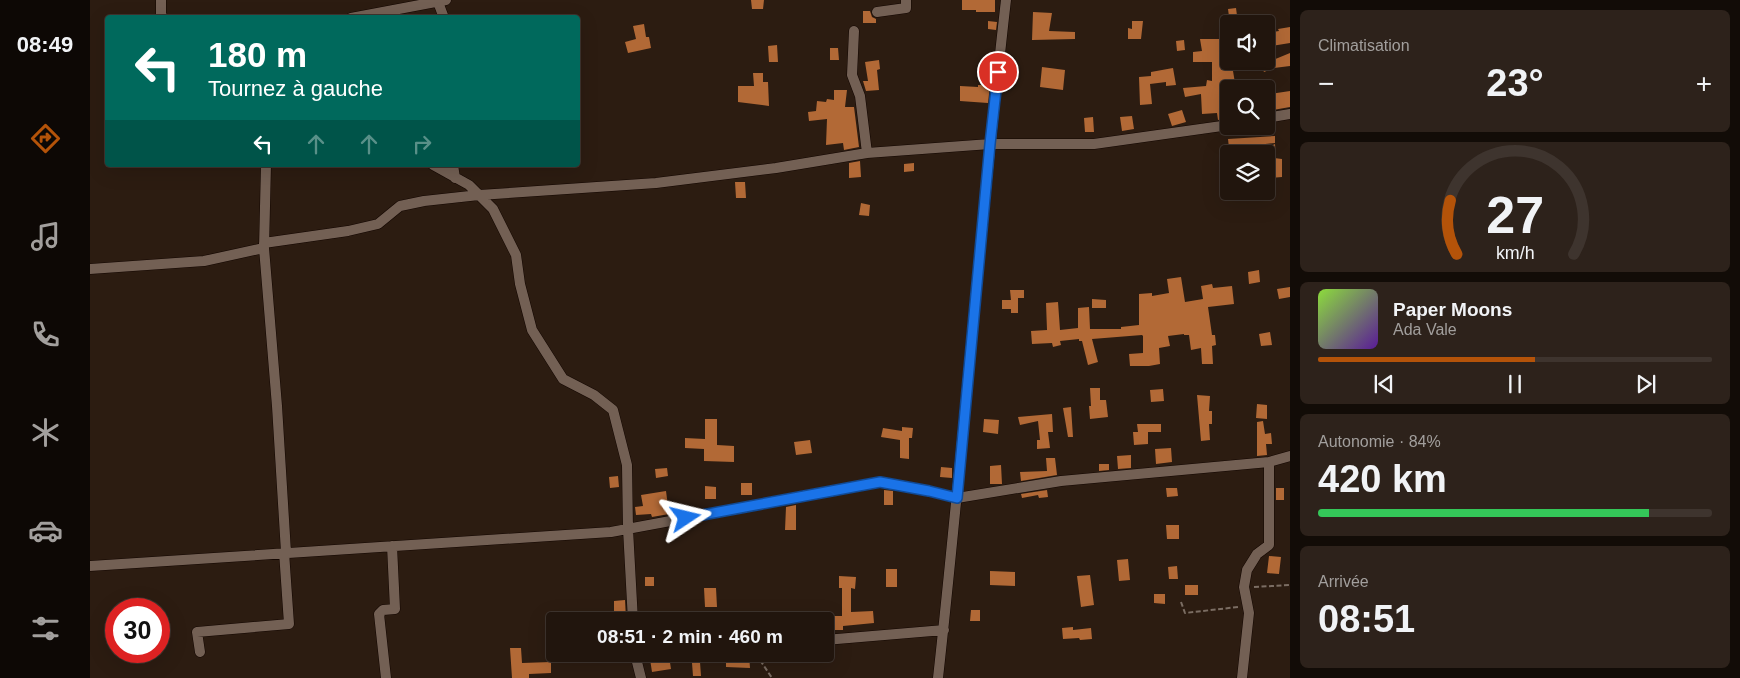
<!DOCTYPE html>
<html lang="fr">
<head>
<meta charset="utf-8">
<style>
	body { margin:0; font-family:Helvetica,sans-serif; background:#2d221b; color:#f1f3f6; height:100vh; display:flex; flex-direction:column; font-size:19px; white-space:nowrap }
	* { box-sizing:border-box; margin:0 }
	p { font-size:16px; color:#a29f9d }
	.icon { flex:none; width:28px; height:28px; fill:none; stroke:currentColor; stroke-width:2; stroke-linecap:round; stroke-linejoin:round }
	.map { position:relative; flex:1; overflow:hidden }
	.drawer { display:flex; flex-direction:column; gap:10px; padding:10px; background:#120c07; width:450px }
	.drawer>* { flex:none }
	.banner { position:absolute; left:15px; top:15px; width:475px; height:152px; border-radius:5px; box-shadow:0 5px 20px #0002,0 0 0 1px #3e342e; background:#00695c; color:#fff; overflow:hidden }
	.fabs { position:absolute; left:1130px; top:15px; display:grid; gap:10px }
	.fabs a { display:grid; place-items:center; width:55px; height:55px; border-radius:5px; background:#21150d; box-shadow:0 5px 20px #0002,0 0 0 1px #3e342e; font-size:25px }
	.speed { position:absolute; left:15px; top:598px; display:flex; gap:10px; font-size:25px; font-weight:700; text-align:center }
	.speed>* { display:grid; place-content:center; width:65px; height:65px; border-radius:50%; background:#21150d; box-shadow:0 5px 20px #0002,0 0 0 1px #3e342e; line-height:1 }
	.speed .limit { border:8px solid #d22; background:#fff; color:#111 }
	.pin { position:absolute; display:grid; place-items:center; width:42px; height:42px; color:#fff; margin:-21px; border:2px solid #fff; border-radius:50%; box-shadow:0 1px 5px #0007 }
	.me { position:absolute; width:55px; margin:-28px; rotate:80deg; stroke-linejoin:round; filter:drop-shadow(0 0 4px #0008) }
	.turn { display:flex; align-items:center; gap:18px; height:105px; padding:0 20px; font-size:22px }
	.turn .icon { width:65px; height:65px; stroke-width:2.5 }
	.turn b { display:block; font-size:35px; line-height:42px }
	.lanes { display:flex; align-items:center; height:48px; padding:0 20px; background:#0003; justify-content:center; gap:25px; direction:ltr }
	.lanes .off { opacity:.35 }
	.big { font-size:38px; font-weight:700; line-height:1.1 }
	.drawer .widget { flex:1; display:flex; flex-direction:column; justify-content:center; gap:8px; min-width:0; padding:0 18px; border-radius:8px; background:#2d221b }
	.drawer .dial { align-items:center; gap:0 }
	.dial svg { height:130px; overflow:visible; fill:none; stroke:#3e342e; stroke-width:7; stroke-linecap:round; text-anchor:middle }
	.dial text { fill:#f1f3f6; stroke:none }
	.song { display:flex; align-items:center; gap:15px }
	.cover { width:60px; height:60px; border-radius:8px; background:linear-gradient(135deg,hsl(90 70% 55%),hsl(270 70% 35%)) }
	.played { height:5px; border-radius:2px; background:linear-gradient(90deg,#b45309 55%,#3e342e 55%) }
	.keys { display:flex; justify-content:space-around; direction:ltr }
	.heat { display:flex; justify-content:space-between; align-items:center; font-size:28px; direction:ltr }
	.charge { height:8px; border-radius:4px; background:linear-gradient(90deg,#34c759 84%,#3e342e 0) }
	.trip { position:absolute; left:456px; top:612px; width:288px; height:50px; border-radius:5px; background:#21150d; box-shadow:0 5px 20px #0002,0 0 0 1px #3e342e; font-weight:700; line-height:50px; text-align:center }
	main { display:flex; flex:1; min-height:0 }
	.tabs { display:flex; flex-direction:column; width:90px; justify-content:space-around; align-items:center; background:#0d0805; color:#a29f9d }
	.tabs .icon { width:35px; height:35px }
	.tabs .on { color:#b45309 }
	.tabs b { font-size:22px; color:#f1f3f6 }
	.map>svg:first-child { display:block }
</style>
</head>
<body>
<main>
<nav class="tabs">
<b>08:49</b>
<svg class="icon on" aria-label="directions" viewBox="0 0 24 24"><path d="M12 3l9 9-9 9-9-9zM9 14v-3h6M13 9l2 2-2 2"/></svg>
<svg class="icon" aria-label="music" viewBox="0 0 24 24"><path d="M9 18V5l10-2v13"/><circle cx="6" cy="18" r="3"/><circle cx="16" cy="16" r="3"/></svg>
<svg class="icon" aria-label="phone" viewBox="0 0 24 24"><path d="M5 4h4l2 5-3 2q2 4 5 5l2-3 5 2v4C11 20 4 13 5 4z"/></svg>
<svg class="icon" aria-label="climate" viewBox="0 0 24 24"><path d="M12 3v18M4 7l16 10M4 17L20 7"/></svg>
<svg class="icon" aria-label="car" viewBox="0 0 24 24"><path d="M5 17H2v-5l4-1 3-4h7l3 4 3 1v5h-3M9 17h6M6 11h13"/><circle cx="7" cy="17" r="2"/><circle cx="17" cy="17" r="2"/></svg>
<svg class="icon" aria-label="filters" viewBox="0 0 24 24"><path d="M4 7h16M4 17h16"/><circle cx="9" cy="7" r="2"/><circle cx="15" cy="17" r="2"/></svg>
</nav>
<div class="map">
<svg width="1200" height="678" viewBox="0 0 1200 678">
	<rect width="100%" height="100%" fill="#2c1c11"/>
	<!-- building -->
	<path fill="#b26936" d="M661,0H674L673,9H662Z
		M872,0H905V12H886V10H872Z
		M1146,8L1148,23L1140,24L1138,9Z
		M773,11H780L782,17L786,19V23H773Z
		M943,12L962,13L959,31L985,32V39L942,40Z
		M898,21L907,22L906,30L898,29Z
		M1042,21H1053L1051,39H1038V28L1042,29Z
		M554,24L556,37H559L561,48L538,53L535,42L546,39L543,26Z
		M1200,27V43L1176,47V33L1189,31L1188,29Z
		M1110,39H1133V46L1139,47V66L1142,65L1146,89H1139V111L1136,112L1137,118L1128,120L1127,113L1112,114L1111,94L1095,97L1093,88L1116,86L1117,80L1122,81V62H1103V52L1112,51Z
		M1094,40L1095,50L1087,51L1086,41Z
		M687,45L688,62H679L678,46Z
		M740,48H748L749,60H740Z
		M1200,53V66L1184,68L1174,72L1171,65Z
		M789,60L790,69L787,70L789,90L776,91L773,81H778L775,62Z
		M952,67L975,70L973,90L950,87Z
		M1083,68L1086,85L1076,86V82L1060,84L1062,104L1050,105L1049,77L1061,76V72Z
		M663,73H673V82H678L679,106L648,102V86H664Z
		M888,85H900L898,103L870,101V86L888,87Z
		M744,90H757L755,107H764L769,147L754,150L753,143L736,145L737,119L719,121L718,112L726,111L727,101L736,102L737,99L744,100Z
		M1200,91V107L1183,110L1180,94Z
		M1092,110L1096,122L1082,126L1078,114Z
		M1042,116L1044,129L1032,131L1030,117Z
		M1003,117L1004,132H995L994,118Z
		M1185,136V143L1139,148L1138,139Z
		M1185,144L1186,158H1184L1192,159V177L1180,178L1179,159H1176V148Z
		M770,161L771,177L759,178V163Z
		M824,163V171L814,172V164Z
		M645,182H655L656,198H646Z
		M771,203L780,205L779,216L769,215Z
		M1169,270L1170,282L1159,284L1158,272Z
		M1091,277L1095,302L1113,299L1111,286L1122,284L1123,288L1142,286L1144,304L1118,307L1122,335H1125L1126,345L1122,346L1123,364H1112L1111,348L1101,350L1099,335H1094V334L1078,336L1080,346L1069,348L1070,364L1059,366H1040L1039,354L1053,353V336L1052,335L1002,339L1008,362L998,365L992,341H989V339L970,341L971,345L963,347L962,343L942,344L941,331L957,330L956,303L968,302L970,330L988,328V308L999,307L1000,329H1031V327L1049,325V294L1062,293V296L1079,293L1077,279Z
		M1200,287V297L1189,299L1187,289Z
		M920,290H934V298H928V313H921V309H912V300H921Z
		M1002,299L1016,300V308H1002Z
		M1180,332L1182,345L1171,346L1169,334Z
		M1000,388H1010V400H1016L1018,417L1000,419L999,406H1001Z
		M1073,389L1074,401L1061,402L1060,390Z
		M1107,395L1120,396L1119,411H1122V424H1119L1120,440L1111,441Z
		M1167,404L1177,405V419L1166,418Z
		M981,407L983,437H978L973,408Z
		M962,414L963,432H958L960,448L947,449V440H950L948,421L930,425L928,417Z
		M615,419H627V445L644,446V462L614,461V449L595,448V438L615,439Z
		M894,419L909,420L908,434L893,432Z
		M1173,421L1175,434L1181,433L1182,444H1176L1177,455L1167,456V422Z
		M1047,424H1071V432H1058V444L1044,445L1043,432H1048Z
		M812,427L823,428L822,438H819V459L810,458V440L791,437L793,428L812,431Z
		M720,440L722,453L706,455L704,442Z
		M1081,448L1082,462L1066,464L1065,449Z
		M1041,455V468L1028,469L1027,456Z
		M956,458H965L967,475L931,481L930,472L957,471Z
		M1009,464H1019V470L1009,471Z
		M911,465L912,484H900V466Z
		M851,467L862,468V478L850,477Z
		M577,468L578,476L566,478L565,469Z
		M528,476L529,487L520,488L519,477Z
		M651,483H662V495H651Z
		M615,486L626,487V499H615Z
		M1076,488H1087L1088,496L1077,497Z
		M1186,488H1194V500H1186Z
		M794,490L803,491V505H794Z
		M957,490L958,497L949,498L948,495L932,498L931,494Z
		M576,491L579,514L562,517L561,514L546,515L545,507L553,506L551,495Z
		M706,505V530H695L696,507Z
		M1076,525H1089V539H1077Z
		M1179,556L1191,557L1189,574L1177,573Z
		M1038,559L1040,580L1029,581L1027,560Z
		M1087,566L1088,579H1079L1078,567Z
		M796,569H807V587H796Z
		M900,571L925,572V586L900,585Z
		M1000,575L1004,605L991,607L987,576Z
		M749,576L766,577L765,589L761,588V612L783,611L784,623L753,626V630H743V616H752V588H749Z
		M555,577H564V586H555Z
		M1095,585H1108V595H1095Z
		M614,588H626L627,607H615Z
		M1064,594H1075V604L1064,603Z
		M535,600L536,619L524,620V601Z
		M881,610H890V621H880Z
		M983,627V630L1001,628L1002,639L990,640L989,638L973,639L972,628Z
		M420,648H431L432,663L461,662V673L439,674V678H422Z
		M648,654H659L660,668L636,667V655Z
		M727,654H738L739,662H728Z
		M579,656L581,669L562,672L560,659Z
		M610,662L611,676H603L602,663Z"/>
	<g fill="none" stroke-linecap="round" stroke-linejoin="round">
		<!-- minor casing -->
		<g stroke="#130601" stroke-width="11">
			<path id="minor" d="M71,0V14L73,18
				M348,2L354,18
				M787,12L816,8V0
				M261,18L356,0
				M764,31L762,75L770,96L777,153
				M1176,118L1200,114
				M176,165L174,248L187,406L196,552
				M343,165L379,185L403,209L426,255L430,284L442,330L473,379L504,395L523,410L537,465L538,529L543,621
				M363,165L365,178
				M174,243L258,231L288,224L310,206L334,201L389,195L566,183L686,168L777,153L900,144H1004L1139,125
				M0,269L114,261L174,248
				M0,566L521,532L790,482L839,491L867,498L971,481L1179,462L1200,456
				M735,640L854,630
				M110,652L107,632L199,624L194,552
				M545,654L551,678
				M296,678L289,614L293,610L305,609L302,546
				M848,678C873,452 890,226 916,0
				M1152,678L1159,613L1154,587L1157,570L1167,554L1179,545V462"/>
		</g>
		<!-- path -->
		<path stroke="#7b6d63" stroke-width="2" stroke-dasharray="5 2.5" stroke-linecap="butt" d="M1164,587L1200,585
			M1091,602L1095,613L1148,607
			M666,654L682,678"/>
		<!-- minor -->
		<use href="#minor" stroke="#736054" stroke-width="10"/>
	</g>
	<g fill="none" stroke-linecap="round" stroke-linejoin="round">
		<!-- route casing -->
		<g stroke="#114b97" stroke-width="12">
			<path id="route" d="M596,518L790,482L839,491L867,498L900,144L908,72"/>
		</g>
		<!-- route -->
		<use href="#route" stroke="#1a73e8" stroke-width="9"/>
	</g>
</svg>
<div class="fabs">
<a><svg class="icon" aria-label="sound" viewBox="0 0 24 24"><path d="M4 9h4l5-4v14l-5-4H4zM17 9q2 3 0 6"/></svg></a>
<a><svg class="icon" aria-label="search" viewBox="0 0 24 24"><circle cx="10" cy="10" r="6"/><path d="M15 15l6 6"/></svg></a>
<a><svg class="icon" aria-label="layers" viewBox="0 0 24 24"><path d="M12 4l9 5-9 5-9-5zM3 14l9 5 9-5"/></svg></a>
</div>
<div class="speed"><div class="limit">30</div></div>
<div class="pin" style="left:908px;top:72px;background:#d93025"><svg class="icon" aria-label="arrive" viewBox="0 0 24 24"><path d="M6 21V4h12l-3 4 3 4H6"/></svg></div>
<svg class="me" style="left:596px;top:518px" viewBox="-20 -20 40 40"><path d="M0-17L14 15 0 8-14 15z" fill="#1a73e8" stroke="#fff" stroke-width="4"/></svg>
<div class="trip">08:51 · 2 min · 460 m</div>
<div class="banner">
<div class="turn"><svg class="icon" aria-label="left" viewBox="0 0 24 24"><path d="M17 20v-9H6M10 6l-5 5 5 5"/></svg><div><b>180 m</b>Tournez à gauche</div></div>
<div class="lanes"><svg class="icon" aria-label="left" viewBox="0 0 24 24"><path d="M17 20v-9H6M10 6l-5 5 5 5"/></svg><svg class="icon off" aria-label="ahead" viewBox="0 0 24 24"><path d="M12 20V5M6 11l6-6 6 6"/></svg><svg class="icon off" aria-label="ahead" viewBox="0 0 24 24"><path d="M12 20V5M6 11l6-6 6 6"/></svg><svg class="icon off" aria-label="right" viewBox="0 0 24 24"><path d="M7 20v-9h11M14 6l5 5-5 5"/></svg></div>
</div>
</div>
<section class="drawer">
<div class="widget"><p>Climatisation</p>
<div class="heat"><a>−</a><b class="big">23°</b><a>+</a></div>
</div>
<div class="widget dial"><svg viewBox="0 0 100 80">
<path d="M14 69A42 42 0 1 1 86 69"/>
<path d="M14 69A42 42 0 0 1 10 36" stroke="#b45309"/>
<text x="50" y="56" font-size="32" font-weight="700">27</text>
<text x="50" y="72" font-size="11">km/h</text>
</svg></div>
<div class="widget">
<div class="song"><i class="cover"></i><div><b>Paper Moons</b><p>Ada Vale</p></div></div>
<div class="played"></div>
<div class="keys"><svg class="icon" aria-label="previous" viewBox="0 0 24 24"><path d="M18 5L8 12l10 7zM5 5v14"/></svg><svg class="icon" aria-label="pause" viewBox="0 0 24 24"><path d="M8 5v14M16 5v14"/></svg><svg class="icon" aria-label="next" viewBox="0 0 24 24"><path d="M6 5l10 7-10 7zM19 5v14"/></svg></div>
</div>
<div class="widget"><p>Autonomie · 84%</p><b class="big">420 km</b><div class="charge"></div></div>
<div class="widget"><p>Arrivée</p><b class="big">08:51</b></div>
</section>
</main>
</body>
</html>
